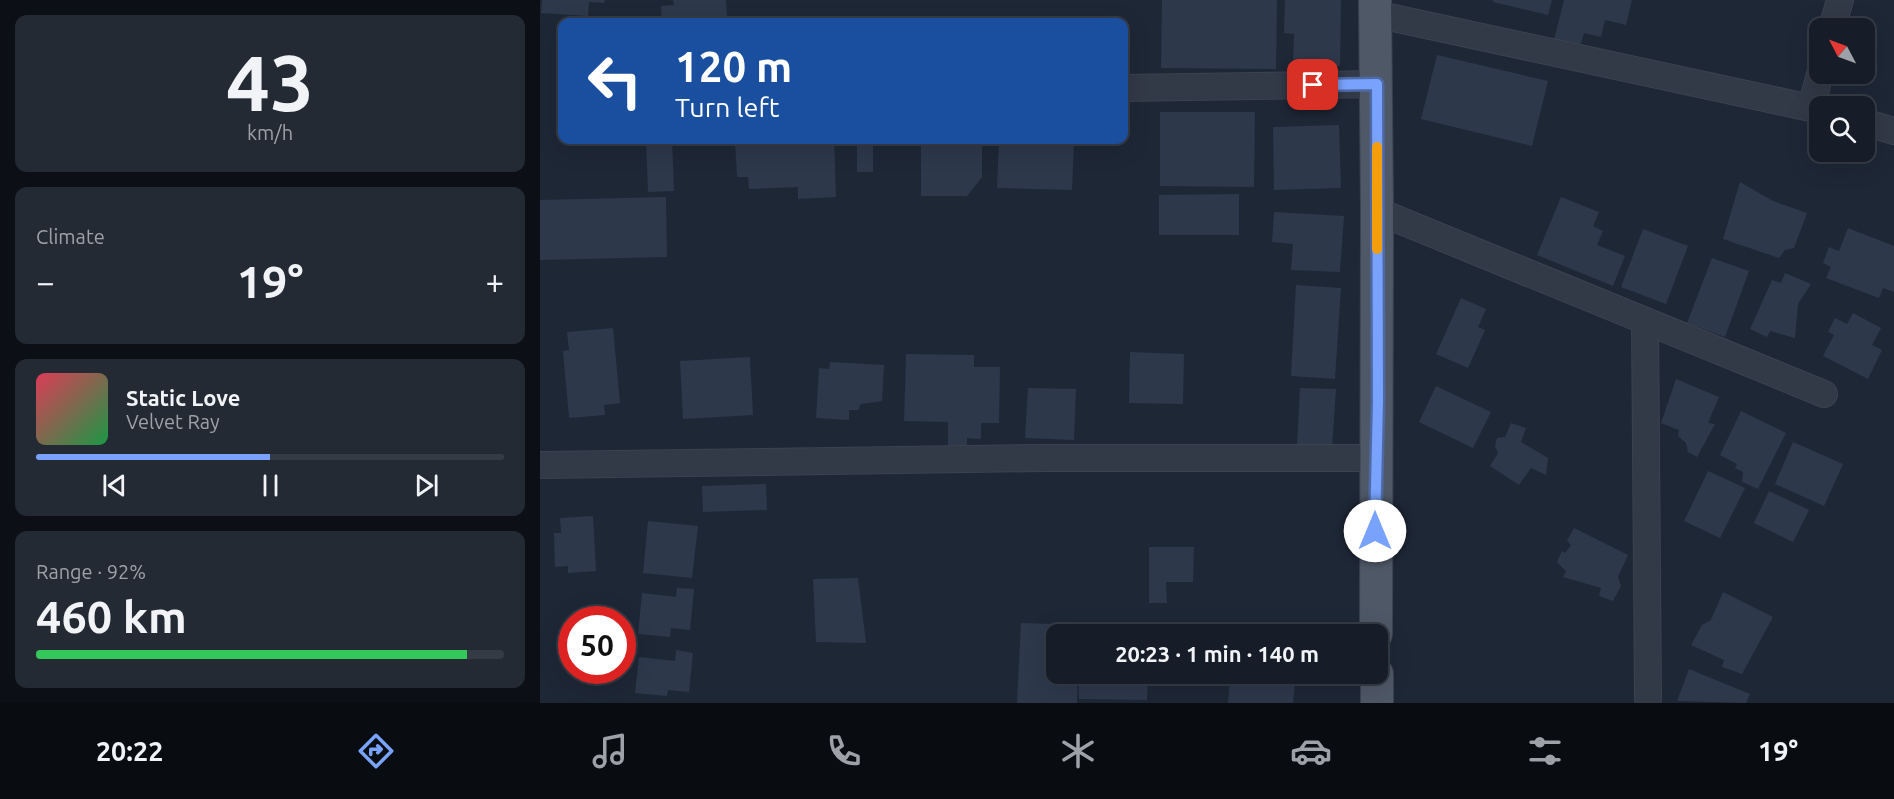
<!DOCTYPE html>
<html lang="en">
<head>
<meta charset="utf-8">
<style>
	body { margin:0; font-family:Ubuntu,sans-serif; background:#232a34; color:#f1f3f6; height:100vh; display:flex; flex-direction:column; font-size:22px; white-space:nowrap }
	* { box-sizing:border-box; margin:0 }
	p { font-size:20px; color:#9ea2a8 }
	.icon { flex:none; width:33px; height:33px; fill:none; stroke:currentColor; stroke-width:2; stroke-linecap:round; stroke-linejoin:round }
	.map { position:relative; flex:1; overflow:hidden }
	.details { display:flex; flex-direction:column; gap:15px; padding:15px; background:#0c1016; width:540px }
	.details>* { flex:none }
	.guide { position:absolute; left:18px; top:18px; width:570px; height:126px; border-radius:12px; box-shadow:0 6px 24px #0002,0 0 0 2px #353b45; background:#1a4fa0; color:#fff; overflow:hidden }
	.needle { width:39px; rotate:311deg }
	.tools { position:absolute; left:1269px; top:18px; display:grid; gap:12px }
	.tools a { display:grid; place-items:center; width:66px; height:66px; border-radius:12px; background:#161d28; box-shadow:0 6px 24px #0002,0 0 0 2px #353b45; font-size:30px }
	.speed { position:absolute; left:18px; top:606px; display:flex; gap:12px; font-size:30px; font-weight:700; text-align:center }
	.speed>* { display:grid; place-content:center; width:78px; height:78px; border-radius:50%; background:#161d28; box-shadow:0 6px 24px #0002,0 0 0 2px #353b45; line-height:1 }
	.speed .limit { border:9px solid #d22; background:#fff; color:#111 }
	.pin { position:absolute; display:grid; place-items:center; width:51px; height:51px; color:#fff; margin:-26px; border-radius:12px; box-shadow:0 3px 9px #0006 }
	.me { position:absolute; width:66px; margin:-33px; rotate:0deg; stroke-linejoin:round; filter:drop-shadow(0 0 4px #0008) }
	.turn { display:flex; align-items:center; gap:21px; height:126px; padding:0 18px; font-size:27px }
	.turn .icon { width:78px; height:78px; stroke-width:2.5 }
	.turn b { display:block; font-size:42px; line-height:51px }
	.big { font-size:45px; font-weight:700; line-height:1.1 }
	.details .card { flex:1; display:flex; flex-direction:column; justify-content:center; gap:9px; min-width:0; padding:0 21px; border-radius:12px; background:#232a34 }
	.details .dial { align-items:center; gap:0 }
	.dial b { font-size:78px; line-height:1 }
	.song { display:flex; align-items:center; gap:18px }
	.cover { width:72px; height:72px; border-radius:9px; background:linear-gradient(135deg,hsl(350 70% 55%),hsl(140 70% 35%)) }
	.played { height:6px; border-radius:3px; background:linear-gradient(90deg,#78a2fc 50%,#353b45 50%) }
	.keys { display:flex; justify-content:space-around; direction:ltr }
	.heat { display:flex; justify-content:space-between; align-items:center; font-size:33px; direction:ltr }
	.charge { height:9px; border-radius:4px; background:linear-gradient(90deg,#34c759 92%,#353b45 0) }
	.trip { position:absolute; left:506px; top:624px; width:342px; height:60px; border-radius:12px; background:#161d28; box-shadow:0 6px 24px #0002,0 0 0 2px #353b45; font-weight:700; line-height:60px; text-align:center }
	.tabs { display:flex; height:96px; justify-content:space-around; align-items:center; background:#090c10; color:#9ea2a8 }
	.tabs .icon { width:42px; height:42px }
	.tabs .on { color:#78a2fc }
	.tabs b { font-size:27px; color:#f1f3f6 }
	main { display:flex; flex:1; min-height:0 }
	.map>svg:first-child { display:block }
</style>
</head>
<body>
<main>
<section class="details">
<div class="card dial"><b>43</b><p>km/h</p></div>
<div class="card"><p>Climate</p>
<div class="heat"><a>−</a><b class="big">19°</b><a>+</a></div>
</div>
<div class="card">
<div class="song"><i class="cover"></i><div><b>Static Love</b><p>Velvet Ray</p></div></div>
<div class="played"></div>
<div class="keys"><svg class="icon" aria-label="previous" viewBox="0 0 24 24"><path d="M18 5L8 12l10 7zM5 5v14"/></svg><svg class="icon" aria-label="pause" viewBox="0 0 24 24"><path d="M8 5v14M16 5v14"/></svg><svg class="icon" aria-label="next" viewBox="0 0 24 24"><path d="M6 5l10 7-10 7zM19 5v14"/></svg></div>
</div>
<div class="card"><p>Range · 92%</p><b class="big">460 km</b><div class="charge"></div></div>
</section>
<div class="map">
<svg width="1354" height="703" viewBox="0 0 1354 703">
	<rect width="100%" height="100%" fill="#1e2736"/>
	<!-- building -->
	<path fill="#2d384b" d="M2,0H65L64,3L49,2L48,16L1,13Z
		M133,0H186L187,16L181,17L182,22H122L121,6L134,5Z
		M622,0H737L736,69L621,68Z
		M745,0H801L800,66H753L754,34L744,33Z
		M953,0H1012L1008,15L953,2Z
		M1024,0H1092L1086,25L1065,20L1061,37L1044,33L1040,47L1014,40Z
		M897,55L1008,81L992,146L881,119Z
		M620,112H715L714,187L620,186Z
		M799,125L801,188L734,190L733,127Z
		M106,140H132L134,191L108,192Z
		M195,140H294L296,197L258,199V187L209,189L208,177H197Z
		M381,140H442V177L427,196H381Z
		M459,140H534L532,190L457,188Z
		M317,146H333V172H317Z
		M1200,182L1233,201L1267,213L1254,248L1245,250L1239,258L1183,239Z
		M699,194V235H619V195Z
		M126,197L127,257L0,260V200Z
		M1021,197L1059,212L1053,226L1063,231L1057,245L1085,256L1073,286L997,255Z
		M734,212L804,216L800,272L751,270L753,244L732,242Z
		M1308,228L1354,246V292L1343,288L1339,298L1286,278L1291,267L1283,263L1289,247L1299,251Z
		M1103,229L1148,246L1126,304L1081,287Z
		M1172,258L1209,271L1185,337L1147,323Z
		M1245,273L1271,284L1258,304L1255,338L1230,331L1227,337L1210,329L1232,280L1241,283Z
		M756,285L801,288L795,379L751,376Z
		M921,298L946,309L938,327L945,330L928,368L896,354Z
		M1313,313L1341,328L1332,345L1342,350L1328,379L1283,356L1294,335L1288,332L1295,318L1307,324Z
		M73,328L80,403L64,405L65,415L29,418L23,351L29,350L27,332Z
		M590,352L644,354L643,404L589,403Z
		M366,354L434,355V367H460L459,423H441V439L427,438V448L408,447V422L364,421Z
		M210,357L213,415L143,419L140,361Z
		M290,362L344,365L342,401L321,404L318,410H309V420L276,418L279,368L289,369Z
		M1136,379L1179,397L1168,423L1175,424L1157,457L1148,452L1146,443L1138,436L1139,430L1121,423Z
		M896,386L951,412L933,448L879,422Z
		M488,388L536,389L534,440L485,438Z
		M760,388L796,389L792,448L757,446Z
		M1201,411L1246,433L1218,489L1202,482L1203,472L1195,468L1197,464L1180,455Z
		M971,423L986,428L981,442L1008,458L1006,475L991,468L979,485L950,466L958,453L955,446L957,438L965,437Z
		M1253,442L1303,464L1284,506L1235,484Z
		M1168,471L1205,488L1180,538L1144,521Z
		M226,484L227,510L163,512L162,486Z
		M1229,491L1269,510L1253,542L1214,523Z
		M53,516L56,571L28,573V566L15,567L14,533H21L20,518Z
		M108,521L158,526L152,578L103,573Z
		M1034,528L1088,555L1078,577L1081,586L1073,601L1059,596L1061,588L1023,577L1026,571L1017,562L1022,551L1025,553L1031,545L1027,541Z
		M609,547H654L653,582H626L627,603H609Z
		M318,578L326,643L276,642L273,579Z
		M137,588L154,589L150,630L131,628L130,637L98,634L102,593L136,597Z
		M1183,592L1233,617L1202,674L1182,667L1184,660L1151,645L1162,625L1171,620Z
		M481,623L541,625L540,634H516V674H538L537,703H477Z
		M136,650L153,653L149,692L128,690L127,696L95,693L99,657L135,661Z
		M1149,669L1210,694L1206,703L1137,701Z
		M539,674H608L607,700L539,699Z
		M690,676L755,681L753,703H688Z"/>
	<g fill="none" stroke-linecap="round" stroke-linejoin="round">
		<!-- minor casing -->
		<g stroke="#3b4250" stroke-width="28">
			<path id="minor" d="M835,14L1280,110
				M1292,28L1300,0
				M584,88L837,84
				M1271,108L1280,74
				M1324,122L1354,131
				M837,211L1284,394
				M1105,321L1108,699
				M0,465L503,458H835"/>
		</g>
		<!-- major casing -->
		<g stroke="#3b4250" stroke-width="34">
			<path id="major" d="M835,0L837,211L836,634
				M837,674V703"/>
		</g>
		<!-- minor -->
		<use href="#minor" stroke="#323947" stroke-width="26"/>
		<!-- major -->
		<use href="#major" stroke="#4f5867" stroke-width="32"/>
	</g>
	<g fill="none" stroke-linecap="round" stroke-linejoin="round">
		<!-- route casing -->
		<g stroke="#4e69a4" stroke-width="15">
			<path id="route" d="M773,85L837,84L838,400L835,531"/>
		</g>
		<!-- route -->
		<use href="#route" stroke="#78a2fc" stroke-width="10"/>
		<!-- slow -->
		<path stroke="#f59e0b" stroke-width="10" d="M837,147V249"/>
	</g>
</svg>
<div class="tools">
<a><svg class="needle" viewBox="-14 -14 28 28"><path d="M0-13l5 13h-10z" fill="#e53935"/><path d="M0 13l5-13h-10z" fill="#9ea2a8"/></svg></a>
<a><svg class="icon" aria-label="search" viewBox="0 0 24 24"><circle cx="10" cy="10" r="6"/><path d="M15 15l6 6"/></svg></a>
</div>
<div class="speed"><div class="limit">50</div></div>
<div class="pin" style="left:773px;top:85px;background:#d93025"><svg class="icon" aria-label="arrive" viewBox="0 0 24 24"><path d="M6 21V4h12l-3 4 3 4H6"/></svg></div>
<svg class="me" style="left:835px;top:531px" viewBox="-20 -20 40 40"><circle r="19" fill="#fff"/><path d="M0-13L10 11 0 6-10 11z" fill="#78a2fc"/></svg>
<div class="trip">20:23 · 1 min · 140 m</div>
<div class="guide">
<div class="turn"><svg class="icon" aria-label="left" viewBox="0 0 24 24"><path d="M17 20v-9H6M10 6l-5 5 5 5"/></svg><div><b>120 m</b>Turn left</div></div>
</div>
</div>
</main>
<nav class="tabs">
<b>20:22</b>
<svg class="icon on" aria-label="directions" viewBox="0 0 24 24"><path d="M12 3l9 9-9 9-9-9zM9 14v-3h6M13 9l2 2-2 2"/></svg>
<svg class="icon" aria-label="music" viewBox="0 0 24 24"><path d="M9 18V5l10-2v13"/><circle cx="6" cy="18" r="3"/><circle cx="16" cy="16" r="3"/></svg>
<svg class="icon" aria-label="phone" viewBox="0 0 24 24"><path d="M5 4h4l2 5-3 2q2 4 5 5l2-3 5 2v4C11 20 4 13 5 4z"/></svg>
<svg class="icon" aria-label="climate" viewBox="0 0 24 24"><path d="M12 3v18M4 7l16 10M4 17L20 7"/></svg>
<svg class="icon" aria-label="car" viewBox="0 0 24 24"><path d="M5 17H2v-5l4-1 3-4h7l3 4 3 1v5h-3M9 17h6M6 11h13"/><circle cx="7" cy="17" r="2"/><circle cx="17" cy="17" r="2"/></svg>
<svg class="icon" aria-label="filters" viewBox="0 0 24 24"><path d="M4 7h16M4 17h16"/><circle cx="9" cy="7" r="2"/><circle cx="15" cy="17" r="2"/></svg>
<b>19°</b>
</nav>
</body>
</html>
